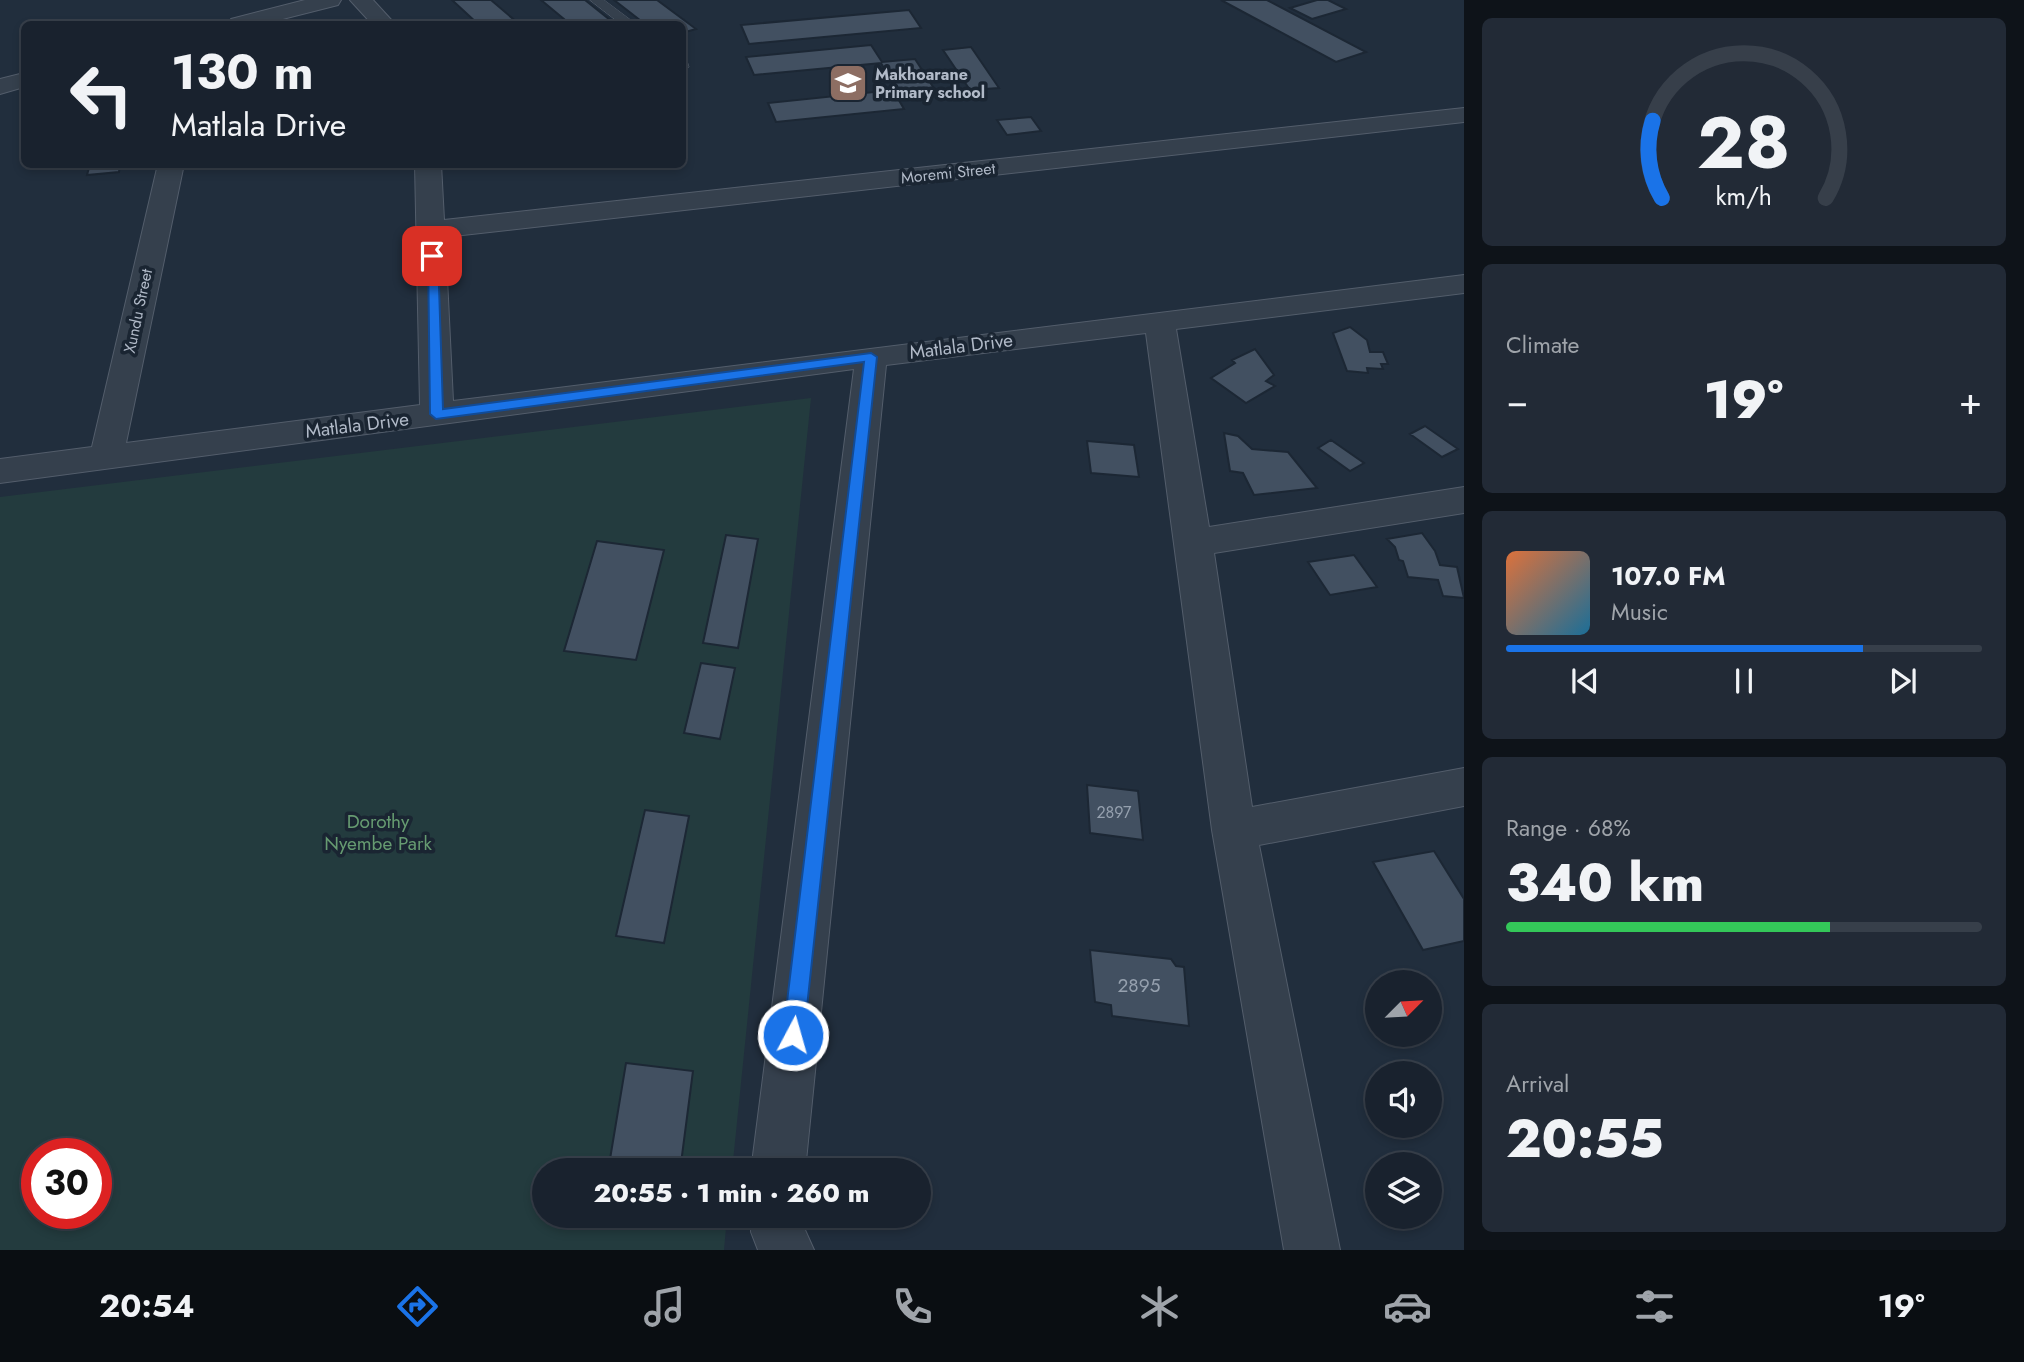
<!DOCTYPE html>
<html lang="en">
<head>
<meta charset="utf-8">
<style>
	body { margin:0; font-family:Jost,sans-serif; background:#222a36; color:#f1f3f6; height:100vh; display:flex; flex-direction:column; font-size:26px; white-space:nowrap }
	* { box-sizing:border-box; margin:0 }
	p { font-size:23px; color:#9fa4aa }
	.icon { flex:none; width:38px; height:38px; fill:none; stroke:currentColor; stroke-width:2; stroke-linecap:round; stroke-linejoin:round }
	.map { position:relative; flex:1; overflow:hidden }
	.panel { display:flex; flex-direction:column; gap:18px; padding:18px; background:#0e1319; width:560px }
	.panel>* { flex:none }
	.banner { position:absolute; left:21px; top:21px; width:665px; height:147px; border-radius:10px; box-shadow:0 4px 10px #0003,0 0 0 2px #373f4a; background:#19222e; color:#f1f3f6; overflow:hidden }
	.needle { width:46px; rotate:66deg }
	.fabs { position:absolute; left:1365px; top:970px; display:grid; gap:14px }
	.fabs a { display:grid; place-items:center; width:77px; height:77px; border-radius:50%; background:#19222e; box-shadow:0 4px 10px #0003,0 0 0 2px #373f4a; font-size:35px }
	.speed { position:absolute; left:21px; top:1138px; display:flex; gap:14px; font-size:35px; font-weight:700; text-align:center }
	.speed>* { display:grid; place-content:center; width:91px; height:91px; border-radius:50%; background:#19222e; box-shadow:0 4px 10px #0003,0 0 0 2px #373f4a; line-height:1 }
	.speed .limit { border:10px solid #d22; background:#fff; color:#111 }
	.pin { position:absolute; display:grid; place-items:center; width:60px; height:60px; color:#fff; margin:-30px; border-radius:14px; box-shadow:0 4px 10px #0006 }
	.me { position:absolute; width:77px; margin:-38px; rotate:6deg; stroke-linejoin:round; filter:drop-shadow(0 0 5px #0008) }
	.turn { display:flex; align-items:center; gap:24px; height:147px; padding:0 35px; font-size:32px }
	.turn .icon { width:91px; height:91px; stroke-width:2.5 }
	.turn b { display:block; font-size:49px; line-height:60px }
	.big { font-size:52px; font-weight:800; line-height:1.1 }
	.panel .widget { flex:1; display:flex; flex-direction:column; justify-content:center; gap:10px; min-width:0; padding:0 24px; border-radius:10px; background:#222a36 }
	.panel .dial { align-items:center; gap:0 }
	.dial svg { height:182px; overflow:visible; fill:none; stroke:#373f4a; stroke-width:7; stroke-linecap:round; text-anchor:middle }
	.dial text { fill:#f1f3f6; stroke:none }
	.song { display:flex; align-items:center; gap:21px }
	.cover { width:84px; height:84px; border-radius:10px; background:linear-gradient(135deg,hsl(20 70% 55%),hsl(200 70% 35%)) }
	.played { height:7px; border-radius:4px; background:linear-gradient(90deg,#1a73e8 75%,#373f4a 75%) }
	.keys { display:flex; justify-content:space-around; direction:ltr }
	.heat { display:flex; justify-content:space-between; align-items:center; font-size:38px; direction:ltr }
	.charge { height:10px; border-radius:5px; background:linear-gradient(90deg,#34c759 68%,#373f4a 0) }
	.trip { position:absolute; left:532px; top:1158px; width:399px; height:70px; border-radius:35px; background:#19222e; box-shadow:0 4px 10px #0003,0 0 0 2px #373f4a; font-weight:800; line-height:70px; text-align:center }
	.dock { display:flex; height:112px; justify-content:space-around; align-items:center; background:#0a0e12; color:#9fa4aa }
	.dock .icon { width:49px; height:49px }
	.dock .current { color:#1a73e8 }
	.dock b { font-size:32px; color:#f1f3f6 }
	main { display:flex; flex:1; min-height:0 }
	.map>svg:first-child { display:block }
</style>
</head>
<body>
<main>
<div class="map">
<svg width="1464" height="1250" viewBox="0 0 1464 1250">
	<rect width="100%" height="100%" fill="#212e3d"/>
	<!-- green -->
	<path fill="#233b3e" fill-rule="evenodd" d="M811,398L732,1171H544V1216H727L724,1250H0V497ZM37,1153H96V1213H37Z"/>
	<!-- building -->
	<path fill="#425061" stroke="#1c2734" stroke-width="2" d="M452,0H491L519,24H478Z
		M541,0H585L615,24H570Z
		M614,0H657L696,29L682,33V24H645Z
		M1221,0H1267L1366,52L1336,62Z
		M1317,0H1328L1346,9L1312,19L1290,8Z
		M909,10L921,28L749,44L741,25Z
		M871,45L882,62L915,59L935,90L899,94L881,63L754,75L746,57Z
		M971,47L999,88L970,90L943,50Z
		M893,90L904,109L776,122L768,103Z
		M1031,117L1041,131L1007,135L997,120Z
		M90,164H120L119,172L87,175Z
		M1350,327L1367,340L1370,352H1383L1388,364H1381L1383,369L1367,368L1368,373L1347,371L1333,333Z
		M1255,349L1274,375L1266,381L1275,386L1246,403L1211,378L1235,363L1232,360Z
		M1425,426L1458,449L1442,457L1410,434Z
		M1224,433L1238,436L1252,449L1288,452L1317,488L1254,495L1243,473L1230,471Z
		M1331,440L1364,463L1350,471L1318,448Z
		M1087,441L1134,445L1139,477L1091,473Z
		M1422,533L1435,551L1440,565L1457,567L1464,598L1443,596L1438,580L1408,577L1403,561L1399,560L1395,547L1387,539Z
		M726,535L758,539L738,648L703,643Z
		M597,541L664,550L636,660L564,651Z
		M1354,555L1377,587L1330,595L1308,562Z
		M701,663L735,668L720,739L684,733Z
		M1087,785L1138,791L1143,840L1090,833Z
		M645,810L689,816L664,943L616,936Z
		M1434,851L1464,899V941L1423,950L1373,862Z
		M1090,950L1171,959L1176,966L1184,967L1189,1026L1112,1016L1111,1005L1095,1002Z
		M626,1063L693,1071L680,1171H608Z"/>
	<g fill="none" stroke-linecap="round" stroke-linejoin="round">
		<!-- lane casing -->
		<g stroke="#535d6b" stroke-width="1">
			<path id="lane" d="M590,0H604L636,24H621Z
				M682,60L687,61L689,67L682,71Z"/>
		</g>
		<!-- street casing -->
		<g stroke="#535d6b" stroke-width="2">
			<path id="street" d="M305,0H341L338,5L263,24H228L231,19Z
				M350,0H373L395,24H372Z
				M24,73V87L0,94V79Z
				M1464,108V122L445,237L453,401L1464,275V293L1176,329L1209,527L1464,487V513L1214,553L1252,807L1464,768V806L1259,845L1340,1250H1284L1212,830L1146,333L886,365L805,1171H751L854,369L0,483V459L92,447L158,164H184L126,443L420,405L415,164H441L444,220Z
				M751,1216H805V1230L814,1250H758L751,1232Z"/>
		</g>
		<!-- lane -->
		<use href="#lane" fill="#35404d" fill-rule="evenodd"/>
		<!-- street -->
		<use href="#street" fill="#35404d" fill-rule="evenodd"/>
	</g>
	<!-- route -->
	<path fill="#1a73e8" stroke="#114b97" stroke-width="2" d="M428,254L438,256L443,409L871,353L877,357L804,1035L801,1042L793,1045L786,1042L783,1035L864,362L436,419L430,414Z"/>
	<!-- icons -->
	<defs>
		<g id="school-square" transform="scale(2.0125)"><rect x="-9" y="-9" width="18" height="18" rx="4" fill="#8d6e63" stroke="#1a2532"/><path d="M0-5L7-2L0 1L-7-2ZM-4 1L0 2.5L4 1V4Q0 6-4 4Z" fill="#fff"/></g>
	</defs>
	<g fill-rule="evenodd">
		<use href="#school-square" x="848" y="83"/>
	</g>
	<g text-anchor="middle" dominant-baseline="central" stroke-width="7" stroke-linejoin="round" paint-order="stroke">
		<!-- far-poi labels -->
		<g font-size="16" font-weight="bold" fill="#b1bac8" stroke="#1a2532" text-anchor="start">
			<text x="875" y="74">Makhoarane<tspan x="875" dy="18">Primary school</tspan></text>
		</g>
		<!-- far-street labels -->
		<g font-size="16" fill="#b1bac8" stroke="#1a2532">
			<text transform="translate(948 173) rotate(-6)">Moremi Street</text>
			<text transform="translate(138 311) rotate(-78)">Xundu Street</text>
		</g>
		<!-- number labels -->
		<g font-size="16" fill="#95a0ae">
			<text x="1114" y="812">2897</text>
		</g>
		<!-- street labels -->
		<g font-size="19" fill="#b1bac8" stroke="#1a2532">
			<text transform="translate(961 346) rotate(-7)">Matlala Drive</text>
			<text transform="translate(357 425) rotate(-7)">Matlala Drive</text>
		</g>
		<!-- park labels -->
		<g font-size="19" fill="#669b71" stroke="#1a2532">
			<text x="378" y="821">Dorothy<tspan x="378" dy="22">Nyembe Park</tspan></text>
		</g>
		<!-- near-number labels -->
		<g font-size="19" fill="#95a0ae">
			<text x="1139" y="985">2895</text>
		</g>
	</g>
</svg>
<div class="fabs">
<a><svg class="needle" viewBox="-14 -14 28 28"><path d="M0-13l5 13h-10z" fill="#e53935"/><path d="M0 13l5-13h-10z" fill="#9fa4aa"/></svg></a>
<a><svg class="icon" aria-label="sound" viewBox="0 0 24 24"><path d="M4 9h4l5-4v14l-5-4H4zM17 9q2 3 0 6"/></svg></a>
<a><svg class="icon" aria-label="layers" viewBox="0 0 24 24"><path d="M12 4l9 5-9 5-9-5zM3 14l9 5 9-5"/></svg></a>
</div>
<div class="speed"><div class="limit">30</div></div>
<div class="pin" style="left:432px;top:256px;background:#d93025"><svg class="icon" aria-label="arrive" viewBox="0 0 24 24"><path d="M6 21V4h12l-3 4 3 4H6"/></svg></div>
<svg class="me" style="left:793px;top:1035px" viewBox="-20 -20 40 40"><circle r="17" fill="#1a73e8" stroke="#fff" stroke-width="3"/><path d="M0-11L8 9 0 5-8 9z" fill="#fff"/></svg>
<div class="trip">20:55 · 1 min · 260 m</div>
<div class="banner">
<div class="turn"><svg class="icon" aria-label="left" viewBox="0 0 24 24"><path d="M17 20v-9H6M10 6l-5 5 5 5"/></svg><div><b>130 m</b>Matlala Drive</div></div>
</div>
</div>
<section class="panel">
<div class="widget dial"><svg viewBox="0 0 100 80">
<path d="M14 69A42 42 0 1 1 86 69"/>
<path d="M14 69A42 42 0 0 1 10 35" stroke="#1a73e8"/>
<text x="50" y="56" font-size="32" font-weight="700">28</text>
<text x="50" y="72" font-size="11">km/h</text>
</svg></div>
<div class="widget"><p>Climate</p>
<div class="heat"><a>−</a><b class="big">19°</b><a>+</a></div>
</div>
<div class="widget">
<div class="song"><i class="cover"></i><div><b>107.0 FM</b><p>Music</p></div></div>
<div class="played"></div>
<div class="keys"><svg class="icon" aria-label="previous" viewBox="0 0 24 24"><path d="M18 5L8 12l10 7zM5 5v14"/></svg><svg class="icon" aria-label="pause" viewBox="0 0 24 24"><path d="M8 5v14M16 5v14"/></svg><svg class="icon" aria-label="next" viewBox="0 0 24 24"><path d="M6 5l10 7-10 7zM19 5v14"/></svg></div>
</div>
<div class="widget"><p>Range · 68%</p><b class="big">340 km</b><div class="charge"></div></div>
<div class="widget"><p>Arrival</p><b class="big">20:55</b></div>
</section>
</main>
<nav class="dock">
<b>20:54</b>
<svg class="icon current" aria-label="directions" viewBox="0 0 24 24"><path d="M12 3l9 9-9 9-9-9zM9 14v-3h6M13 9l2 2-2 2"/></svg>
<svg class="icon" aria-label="music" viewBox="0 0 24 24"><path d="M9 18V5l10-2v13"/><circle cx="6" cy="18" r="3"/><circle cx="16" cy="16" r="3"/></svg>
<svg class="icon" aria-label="phone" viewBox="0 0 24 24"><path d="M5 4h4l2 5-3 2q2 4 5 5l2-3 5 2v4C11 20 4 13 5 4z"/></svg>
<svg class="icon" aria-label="climate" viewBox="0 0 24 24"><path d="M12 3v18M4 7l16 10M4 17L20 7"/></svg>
<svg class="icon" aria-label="car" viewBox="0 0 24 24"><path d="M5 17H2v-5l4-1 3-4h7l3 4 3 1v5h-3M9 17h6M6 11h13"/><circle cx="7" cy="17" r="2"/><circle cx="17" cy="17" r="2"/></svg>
<svg class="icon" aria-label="filters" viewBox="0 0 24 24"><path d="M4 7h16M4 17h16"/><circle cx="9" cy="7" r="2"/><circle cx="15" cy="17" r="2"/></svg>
<b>19°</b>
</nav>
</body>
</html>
